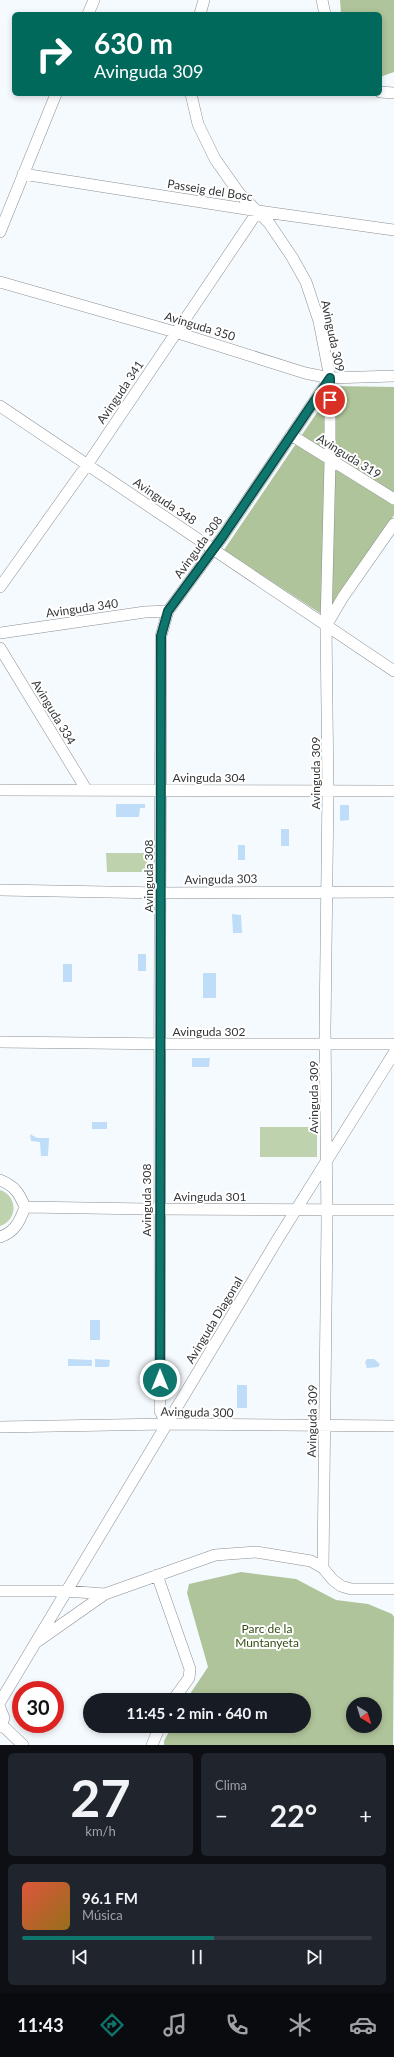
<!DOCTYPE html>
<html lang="es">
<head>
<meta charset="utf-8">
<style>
	body { margin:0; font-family:Lato,sans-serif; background:#20242c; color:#f1f3f6; height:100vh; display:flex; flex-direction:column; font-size:15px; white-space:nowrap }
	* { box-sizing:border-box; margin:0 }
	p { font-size:13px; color:#9ea1a6 }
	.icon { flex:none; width:22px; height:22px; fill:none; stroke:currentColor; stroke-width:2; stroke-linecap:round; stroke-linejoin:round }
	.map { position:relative; height:1745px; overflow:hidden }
	.details { display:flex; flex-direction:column; gap:8px; padding:8px; background:#0d0f14; flex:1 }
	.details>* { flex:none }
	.hud { position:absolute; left:12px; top:12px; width:370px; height:84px; border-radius:6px; box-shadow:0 2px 6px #0003; background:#00695c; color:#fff; overflow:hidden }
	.needle { width:26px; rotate:142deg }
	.tools { position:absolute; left:346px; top:1697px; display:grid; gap:8px }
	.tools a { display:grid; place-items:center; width:36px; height:36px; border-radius:50%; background:#171b24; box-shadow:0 2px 6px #0003; font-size:20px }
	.speed { position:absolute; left:12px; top:1681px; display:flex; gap:8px; font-size:20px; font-weight:700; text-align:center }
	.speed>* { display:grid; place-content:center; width:52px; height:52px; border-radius:50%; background:#171b24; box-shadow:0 2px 6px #0003; line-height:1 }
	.speed .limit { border:6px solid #d22; background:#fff; color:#111 }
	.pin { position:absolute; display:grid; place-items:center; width:34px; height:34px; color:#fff; margin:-17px; border:2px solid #fff; border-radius:50%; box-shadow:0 1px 4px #0007 }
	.me { position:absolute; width:44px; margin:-22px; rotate:0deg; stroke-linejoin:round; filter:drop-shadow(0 0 3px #0008) }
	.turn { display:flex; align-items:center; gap:14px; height:84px; padding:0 16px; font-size:18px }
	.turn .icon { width:52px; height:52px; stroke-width:2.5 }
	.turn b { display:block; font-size:28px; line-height:34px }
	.big { font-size:30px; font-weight:700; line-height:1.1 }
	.details .widget { flex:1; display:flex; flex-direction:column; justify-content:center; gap:6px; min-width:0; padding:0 14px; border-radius:6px; background:#20242c }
	.details .dial { align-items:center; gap:0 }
	.dial b { font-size:52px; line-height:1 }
	.song { display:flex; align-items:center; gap:12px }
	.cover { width:48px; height:48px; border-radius:6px; background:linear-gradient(135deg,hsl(10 70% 55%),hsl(40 70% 35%)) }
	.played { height:4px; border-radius:2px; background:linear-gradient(90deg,#0f766e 55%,#363941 55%) }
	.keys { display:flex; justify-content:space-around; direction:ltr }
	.heat { display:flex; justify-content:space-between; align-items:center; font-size:22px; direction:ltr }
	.details .tiles { flex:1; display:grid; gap:8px; grid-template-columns:1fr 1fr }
	.widget:last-child { grid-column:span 2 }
	.trip { position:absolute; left:83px; top:1693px; width:228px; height:40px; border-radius:20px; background:#171b24; box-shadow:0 2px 6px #0003; font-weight:700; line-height:40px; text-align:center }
	.dock { display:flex; height:64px; justify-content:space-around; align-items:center; background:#090b0e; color:#9ea1a6 }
	.dock .icon { width:28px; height:28px }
	.dock .on { color:#0f766e }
	.dock b { font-size:18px; color:#f1f3f6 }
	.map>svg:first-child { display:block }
</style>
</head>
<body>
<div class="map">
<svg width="394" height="1745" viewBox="0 0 394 1745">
	<rect width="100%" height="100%" fill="#f5fafe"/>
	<!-- green -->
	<path fill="#bfd2ae" d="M106,853H147V872H107Z
		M260,1127H317V1157H260Z
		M0,1190C18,1196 18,1220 0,1226Z"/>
	<!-- forest -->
	<path fill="#afc49a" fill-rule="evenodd" d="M340,0H394V72L380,77V14H341Z
		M335,386L394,387V515L326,617L224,550Z
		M241,1572L296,1579L336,1600L368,1604L392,1614L394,1617L393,1745H164V1741L172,1726H304V1700H186L208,1667L187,1593L189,1584ZM353,1704H375V1726H353Z"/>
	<!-- water -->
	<path fill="#bfddf8" d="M116,804H145V808H140L139,817H116Z
		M340,805H349V820L340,821Z
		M281,829H289V846H281Z
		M238,845H245V860H238Z
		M232,914L241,915L242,933H233Z
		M138,954H146V971H138Z
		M63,964H72V982H63Z
		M203,973H216V998H203Z
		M192,1058H210L209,1067H192Z
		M92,1122H107V1129H92Z
		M30,1134L37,1138H49L48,1156H41L40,1142L31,1141Z
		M90,1320H100V1340H90Z
		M68,1359L92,1360V1366H68Z
		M95,1359L110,1360L109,1367H95Z
		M367,1359H374L380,1364L378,1367L367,1368L365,1362Z
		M237,1385H247V1408H237Z"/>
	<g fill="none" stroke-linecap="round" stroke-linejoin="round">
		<!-- street casing -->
		<g stroke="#8b8f93" stroke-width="12">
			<path id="street" d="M322,0L325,14
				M88,14L94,0
				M200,14L204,0
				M380,92L394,93
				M191,94L198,124L215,159L239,193L269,223L292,257L306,282L319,321L330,378V461L326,626
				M23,174L258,211L394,230
				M0,232L56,94
				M0,282L175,332L305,373L330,378L394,376
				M0,406L394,671
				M291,435L394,499
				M0,587L87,465L258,211
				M0,633L145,612L168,611
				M0,648L86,789
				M0,790L394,791
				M0,890L162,893L394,892
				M0,1042L173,1044H394
				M0,1180C15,1186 19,1193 25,1207C20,1221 15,1232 0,1237
				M25,1207L147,1209L394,1210
				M167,1424L160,1411C159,1153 160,894 161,636L168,611L223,536L330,378
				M0,1427L167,1424L394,1426
				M323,1568L327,1223L325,1029L328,791L326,626L343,597L394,524
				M157,1575L190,1669L189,1678L173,1700
				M0,1591H66L105,1594L215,1555L256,1552L311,1561L323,1568L333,1580L341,1586L351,1589H394
				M38,1641L105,1594
				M0,1702L279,1237L394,1053
				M0,1708L4,1718L0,1727
				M2,1725L23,1745
				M152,1745L160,1726"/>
		</g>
		<!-- street -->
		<use href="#street" stroke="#fff" stroke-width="11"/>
	</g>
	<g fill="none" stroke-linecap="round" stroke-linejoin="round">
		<!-- route casing -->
		<g stroke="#0a4d48" stroke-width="10">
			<path id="route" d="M160,1380L161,636L168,611L223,536L330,378V400"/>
		</g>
		<!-- route -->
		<use href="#route" stroke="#0f766e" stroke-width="7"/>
	</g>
	<g text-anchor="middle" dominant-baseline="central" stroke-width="4" stroke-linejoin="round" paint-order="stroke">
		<!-- street labels -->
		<g font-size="12" fill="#353638" stroke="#fff">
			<text transform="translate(210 190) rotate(9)">Passeig del Bosc</text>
			<text transform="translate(200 326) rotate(17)">Avinguda 350</text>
			<text transform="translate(333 336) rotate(78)">Avinguda 309</text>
			<text transform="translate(120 392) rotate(-56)">Avinguda 341</text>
			<text transform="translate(349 456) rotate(32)">Avinguda 319</text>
			<text transform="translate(165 501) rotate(34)">Avinguda 348</text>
			<text transform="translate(198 547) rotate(-54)">Avinguda 308</text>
			<text transform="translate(82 608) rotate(-8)">Avinguda 340</text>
			<text transform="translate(54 712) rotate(59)">Avinguda 334</text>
			<text transform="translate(315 773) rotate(-90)">Avinguda 309</text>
			<text x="209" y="777">Avinguda 304</text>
			<text transform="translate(148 876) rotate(-90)">Avinguda 308</text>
			<text transform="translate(221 879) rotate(-1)">Avinguda 303</text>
			<text x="209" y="1031">Avinguda 302</text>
			<text transform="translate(313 1097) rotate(-90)">Avinguda 309</text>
			<text x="210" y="1196">Avinguda 301</text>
			<text transform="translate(146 1200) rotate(-90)">Avinguda 308</text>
			<text transform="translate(214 1320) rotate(-59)">Avinguda Diagonal</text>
			<text transform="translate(197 1412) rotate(1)">Avinguda 300</text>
			<text transform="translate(312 1421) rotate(-89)">Avinguda 309</text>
		</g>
		<!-- park labels -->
		<g font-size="12" fill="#334d10" stroke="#fff">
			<text x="267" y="1628">Parc de la<tspan x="267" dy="14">Muntanyeta</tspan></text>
		</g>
	</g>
</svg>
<div class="tools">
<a><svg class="needle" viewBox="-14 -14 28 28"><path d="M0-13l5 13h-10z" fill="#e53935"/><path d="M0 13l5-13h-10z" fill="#9ea1a6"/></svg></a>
</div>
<div class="speed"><div class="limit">30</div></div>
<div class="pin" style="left:330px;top:400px;background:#d93025"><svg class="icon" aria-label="arrive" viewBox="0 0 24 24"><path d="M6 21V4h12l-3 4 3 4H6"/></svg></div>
<svg class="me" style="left:160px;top:1380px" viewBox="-20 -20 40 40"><circle r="17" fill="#0f766e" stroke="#fff" stroke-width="3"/><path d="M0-11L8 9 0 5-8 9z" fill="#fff"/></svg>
<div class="trip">11:45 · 2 min · 640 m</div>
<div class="hud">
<div class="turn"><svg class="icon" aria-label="right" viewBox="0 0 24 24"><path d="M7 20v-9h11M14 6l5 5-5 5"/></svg><div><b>630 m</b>Avinguda 309</div></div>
</div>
</div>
<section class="details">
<div class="tiles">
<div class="widget dial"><b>27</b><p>km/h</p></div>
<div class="widget"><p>Clima</p>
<div class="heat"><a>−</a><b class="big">22°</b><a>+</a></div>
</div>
<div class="widget">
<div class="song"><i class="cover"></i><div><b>96.1 FM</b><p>Música</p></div></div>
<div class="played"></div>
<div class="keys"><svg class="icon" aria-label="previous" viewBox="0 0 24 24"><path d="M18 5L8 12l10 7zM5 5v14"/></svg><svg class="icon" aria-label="pause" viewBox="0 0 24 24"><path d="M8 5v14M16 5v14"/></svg><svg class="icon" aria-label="next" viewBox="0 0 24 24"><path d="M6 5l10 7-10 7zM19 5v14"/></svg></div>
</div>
</div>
</section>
<nav class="dock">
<b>11:43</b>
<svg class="icon on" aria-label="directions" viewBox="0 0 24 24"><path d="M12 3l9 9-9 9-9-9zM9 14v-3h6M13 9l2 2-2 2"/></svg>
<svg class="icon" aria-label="music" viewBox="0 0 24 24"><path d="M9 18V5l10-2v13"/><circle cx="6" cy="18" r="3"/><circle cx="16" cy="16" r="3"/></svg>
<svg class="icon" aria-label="phone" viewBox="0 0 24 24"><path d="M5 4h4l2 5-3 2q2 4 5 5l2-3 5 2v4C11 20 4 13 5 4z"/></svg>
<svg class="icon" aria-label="climate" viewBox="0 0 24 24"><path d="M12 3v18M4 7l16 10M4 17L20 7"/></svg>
<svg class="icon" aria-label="car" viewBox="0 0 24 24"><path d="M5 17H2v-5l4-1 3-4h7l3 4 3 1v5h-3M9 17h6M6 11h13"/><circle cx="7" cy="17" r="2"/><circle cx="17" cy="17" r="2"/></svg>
</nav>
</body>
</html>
